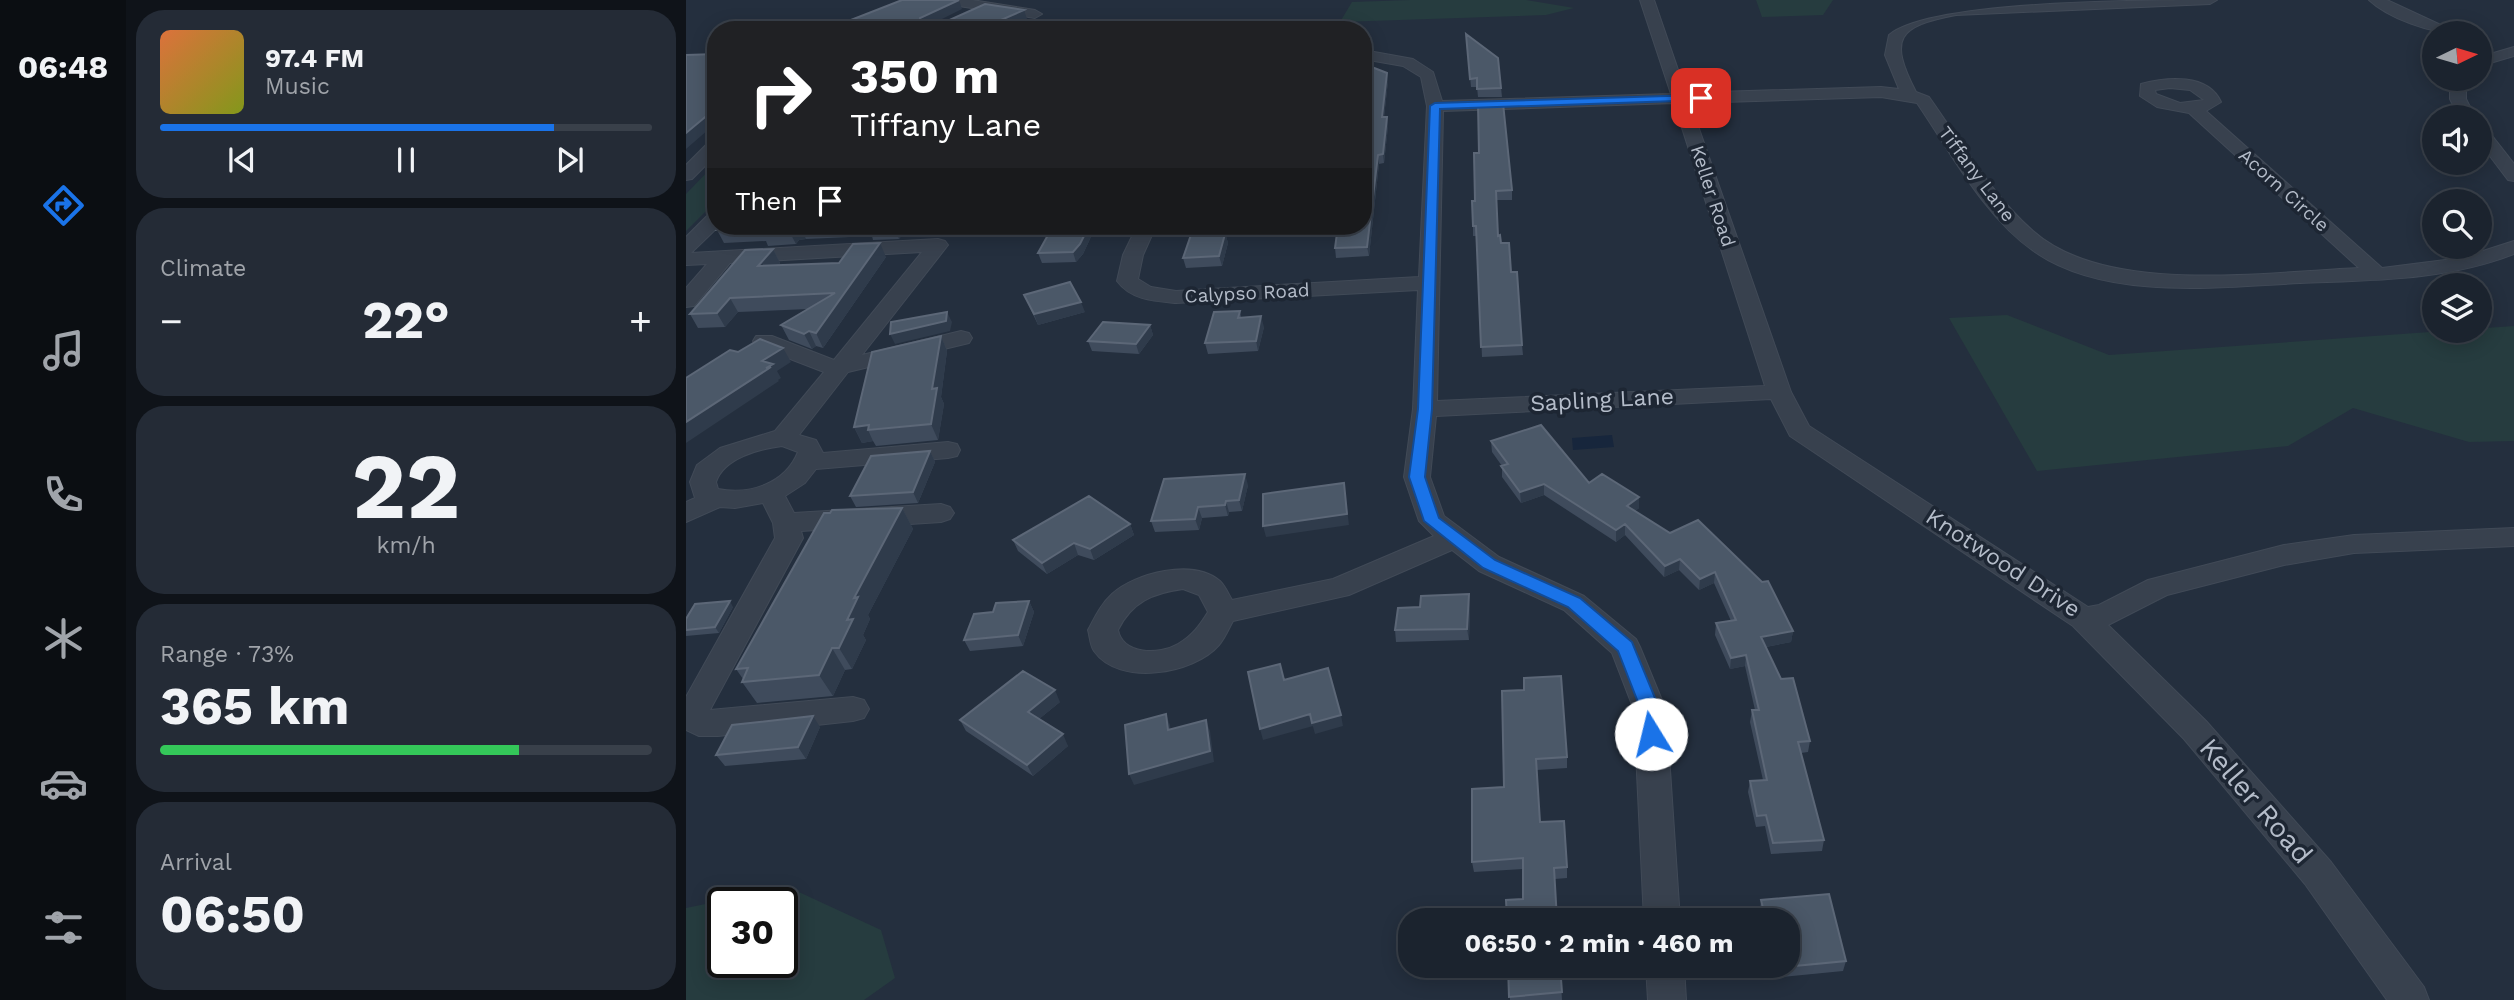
<!DOCTYPE html>
<html lang="en">
<head>
<meta charset="utf-8">
<style>
	body { margin:0; font-family:"Work Sans",sans-serif; background:#242b36; color:#f1f3f6; height:100vh; display:flex; flex-direction:column; font-size:26px; white-space:nowrap }
	* { box-sizing:border-box; margin:0 }
	p { font-size:23px; color:#a0a4aa }
	.icon { flex:none; width:38px; height:38px; fill:none; stroke:currentColor; stroke-width:2; stroke-linecap:round; stroke-linejoin:round }
	.map { position:relative; flex:1; overflow:hidden }
	.panel { display:flex; flex-direction:column; gap:10px; padding:10px; background:#0f1319; width:560px }
	.panel>* { flex:none }
	.guide { position:absolute; left:21px; top:21px; width:665px; height:214px; border-radius:28px; box-shadow:0 4px 18px #0003,0 0 0 2px #39404a; background:#202124; color:#fff; overflow:hidden }
	.needle { width:46px; rotate:85deg }
	.controls { position:absolute; left:1736px; top:21px; display:grid; gap:14px }
	.controls a { display:grid; place-items:center; width:70px; height:70px; border-radius:50%; background:#1b232e; box-shadow:0 4px 18px #0003,0 0 0 2px #39404a; font-size:35px }
	.speed { position:absolute; left:21px; top:887px; display:flex; gap:14px; font-size:35px; font-weight:700; text-align:center }
	.speed>* { display:grid; place-content:center; width:91px; height:91px; border-radius:50%; background:#1b232e; box-shadow:0 4px 18px #0003,0 0 0 2px #39404a; line-height:1 }
	.speed .limit { border:4px solid #111; border-radius:10px; background:#fff; color:#111 }
	.pin { position:absolute; display:grid; place-items:center; width:60px; height:60px; color:#fff; margin:-30px; border-radius:14px; box-shadow:0 4px 10px #0006 }
	.me { position:absolute; width:77px; margin:-38px; rotate:351deg; stroke-linejoin:round; filter:drop-shadow(0 0 5px #0008) }
	.turn { display:flex; align-items:center; gap:24px; height:147px; padding:0 28px; font-size:32px }
	.turn .icon { width:91px; height:91px; stroke-width:2.5 }
	.turn b { display:block; font-size:49px; line-height:60px }
	.then { display:flex; align-items:center; height:66px; padding:0 28px; background:#0003; gap:14px; font-size:26px }
	.big { font-size:52px; font-weight:700; line-height:1.1 }
	.panel .widget { flex:1; display:flex; flex-direction:column; justify-content:center; gap:10px; min-width:0; padding:0 24px; border-radius:28px; background:#242b36 }
	.panel .dial { align-items:center; gap:0 }
	.dial b { font-size:91px; line-height:1 }
	.song { display:flex; align-items:center; gap:21px }
	.cover { width:84px; height:84px; border-radius:10px; background:linear-gradient(135deg,hsl(20 70% 55%),hsl(70 70% 35%)) }
	.played { height:7px; border-radius:4px; background:linear-gradient(90deg,#1a73e8 80%,#39404a 80%) }
	.keys { display:flex; justify-content:space-around; direction:ltr }
	.heat { display:flex; justify-content:space-between; align-items:center; font-size:38px; direction:ltr }
	.charge { height:10px; border-radius:5px; background:linear-gradient(90deg,#34c759 73%,#39404a 0) }
	.trip { position:absolute; left:712px; top:908px; width:402px; height:70px; border-radius:28px; background:#1b232e; box-shadow:0 4px 18px #0003,0 0 0 2px #39404a; font-weight:700; line-height:70px; text-align:center }
	main { display:flex; flex:1; min-height:0 }
	.tab-bar { display:flex; flex-direction:column; width:126px; justify-content:space-around; align-items:center; background:#0b0e12; color:#a0a4aa }
	.tab-bar .icon { width:49px; height:49px }
	.tab-bar .selected { color:#1a73e8 }
	.tab-bar b { font-size:32px; color:#f1f3f6 }
	.map>svg:first-child { display:block }
</style>
</head>
<body>
<main>
<nav class="tab-bar">
<b>06:48</b>
<svg class="icon selected" aria-label="directions" viewBox="0 0 24 24"><path d="M12 3l9 9-9 9-9-9zM9 14v-3h6M13 9l2 2-2 2"/></svg>
<svg class="icon" aria-label="music" viewBox="0 0 24 24"><path d="M9 18V5l10-2v13"/><circle cx="6" cy="18" r="3"/><circle cx="16" cy="16" r="3"/></svg>
<svg class="icon" aria-label="phone" viewBox="0 0 24 24"><path d="M5 4h4l2 5-3 2q2 4 5 5l2-3 5 2v4C11 20 4 13 5 4z"/></svg>
<svg class="icon" aria-label="climate" viewBox="0 0 24 24"><path d="M12 3v18M4 7l16 10M4 17L20 7"/></svg>
<svg class="icon" aria-label="car" viewBox="0 0 24 24"><path d="M5 17H2v-5l4-1 3-4h7l3 4 3 1v5h-3M9 17h6M6 11h13"/><circle cx="7" cy="17" r="2"/><circle cx="17" cy="17" r="2"/></svg>
<svg class="icon" aria-label="filters" viewBox="0 0 24 24"><path d="M4 7h16M4 17h16"/><circle cx="9" cy="7" r="2"/><circle cx="15" cy="17" r="2"/></svg>
</nav>
<section class="panel">
<div class="widget">
<div class="song"><i class="cover"></i><div><b>97.4 FM</b><p>Music</p></div></div>
<div class="played"></div>
<div class="keys"><svg class="icon" aria-label="previous" viewBox="0 0 24 24"><path d="M18 5L8 12l10 7zM5 5v14"/></svg><svg class="icon" aria-label="pause" viewBox="0 0 24 24"><path d="M8 5v14M16 5v14"/></svg><svg class="icon" aria-label="next" viewBox="0 0 24 24"><path d="M6 5l10 7-10 7zM19 5v14"/></svg></div>
</div>
<div class="widget"><p>Climate</p>
<div class="heat"><a>−</a><b class="big">22°</b><a>+</a></div>
</div>
<div class="widget dial"><b>22</b><p>km/h</p></div>
<div class="widget"><p>Range · 73%</p><b class="big">365 km</b><div class="charge"></div></div>
<div class="widget"><p>Arrival</p><b class="big">06:50</b></div>
</section>
<div class="map">
<svg width="1828" height="1000" viewBox="0 0 1828 1000">
	<rect width="100%" height="100%" fill="#242f3e"/>
	<!-- green -->
	<path fill="#263c3f" fill-rule="evenodd" d="M724,0H840L888,8L860,15L654,22L666,2Z
		M1070,0H1147L1137,15L1076,17Z
		M27,166H30V201L0,231V194Z
		M1321,315L1423,355L1828,326V441L1783,442L1667,408L1602,446L1351,471L1263,318Z
		M102,887L195,930L209,978L178,1000H0V908ZM96,903V962H37V903Z"/>
	<!-- water -->
	<path fill="#17263c" d="M926,435L928,447L887,450L886,438Z"/>
	<g fill="none" stroke-linecap="round" stroke-linejoin="round">
		<!-- minor casing -->
		<g stroke="#414a57" stroke-width="2">
			<path id="minor" d="M253,0H286L349,10L356,14L349,18L260,4Z
				M954,0H968L1000,93L1195,87L1213,89L1199,55L1203,35C1244,0 1464,0 1531,0L1524,4L1270,15C1212,26 1202,38 1230,92L1243,97C1275,142 1305,194 1347,231C1420,296 1580,272 1673,268L1503,113L1471,107L1454,96L1455,84C1481,77 1522,73 1535,102L1520,111L1696,268L1775,258L1828,241V254C1759,281 1686,280 1614,283C1533,287 1420,301 1349,252C1298,217 1266,154 1231,103L1195,97L1004,103L1105,392L1123,426L1402,607L1413,605L1462,580L1598,545L1668,535L1828,528V546L1668,553L1598,565L1481,595L1422,625L1520,721L1645,862L1738,987L1743,1000H1701L1619,884L1498,739L1387,626L1104,436L1085,399L750,416L744,477L758,516L813,557L898,596L950,639L954,647L980,710L994,920H958L948,710L926,653L878,610L793,571L766,550L663,595L547,621C543,628 539,638 533,645C508,674 433,687 408,651C404,645 404,637 402,630C409,617 415,604 426,594C449,573 507,558 534,581C539,586 542,593 546,600L647,579L748,536L733,521L718,477L727,409L732,290L490,303C468,301 445,300 431,281L437,255L451,226H470L457,255L452,279L465,287L490,291L733,277L741,106L735,77L717,66L677,59V50L727,59L747,72L756,101L985,94ZM1484,88L1504,90L1518,100L1494,103L1470,94L1469,90ZM988,103L1079,386L751,401L757,111ZM497,589L513,595L522,612C514,625 506,636 492,644C473,655 437,655 432,630C446,602 467,593 497,589Z
				M1683,0H1701L1772,33C1746,34 1702,18 1683,0Z
				M1828,47V56L1794,66V57Z
				M1764,79H1780V99L1789,117H1773L1764,99Z
				M1794,127L1800,128L1828,164V181L1822,180L1794,143Z
				M30,140V155L6,179L0,180V165L24,141Z
				M30,212V226H33L5,253L252,239L259,241L262,245L176,355L275,331L283,333L286,338L283,343L162,372L113,435L130,440L137,453L262,442L271,444L274,450L271,456L262,458L130,469L119,483L99,496L108,513L255,504L264,507L268,513L264,519L255,522L115,531L117,538L24,710L167,697L178,700L183,709L178,718L167,721L32,736H13L0,730V697L89,538L87,523L77,503L49,508L34,507L0,522V502L9,498L4,482L11,465L34,448L89,431L138,372L70,346L67,341L70,336H86L148,360L236,252L44,263L8,306L0,307V288L21,264L0,265V237L23,214ZM96,446L112,452C99,484 64,495 32,489L30,482C38,458 73,449 96,446Z
				M960,966H998L1000,1000H962Z"/>
		</g>
		<!-- minor -->
		<use href="#minor" fill="#38414e" fill-rule="evenodd"/>
	</g>
	<!-- wall -->
	<path fill="#3f4b5c" d="M780,34L812,58L816,97H792L791,87H785Z
		M702,81L698,117H701L702,126L698,163L693,164L683,256L650,258L649,248Z
		M793,153L826,190V200H810L812,236L825,272L836,345L837,355L796,357L791,236H787V226Z
		M35,226H287L283,232L216,235L213,239L187,240L186,236L120,239L113,240L110,244L82,246L80,241L38,243L31,230Z
		M356,226H410L397,254L390,262L356,263L352,253L364,232H358Z
		M508,226H543L540,236L542,243L536,266L500,268L497,258Z
		M87,249L94,263L92,266L153,263L200,257L137,348L130,346L126,349L103,340L95,325L122,309L52,312L39,327L12,328L4,314Z
		M338,295L399,312L352,325Z
		M554,311L555,317L578,327L572,351L522,354L519,343Z
		M464,325L467,335L453,354L406,351L402,341Z
		M255,336L261,351L255,397L258,404L252,440L190,446L187,441L176,443L168,427Z
		M805,441L903,483L953,497V508L949,511L1107,631L1105,642L1080,647L1124,741L1122,752L1115,753L1138,840L1136,851L1085,854L1079,826L1070,827L1062,792L1064,781L1077,780L1064,722L1066,710H1069L1059,666L1044,669L1029,635L1030,623L1045,621L1028,583L1013,590L993,570L978,577L939,535L930,542L858,495L835,503L816,477V466L806,452Z
		M244,451L249,462L232,503L170,507L164,496Z
		M562,485L556,511L543,512L542,516L516,518L513,530L469,532L465,521Z
		M216,508L227,529L182,615L184,619L177,635L180,640L166,669L159,670L147,696L71,703L56,682L57,679L50,669Z
		M444,524L448,535L408,560L392,555L361,574L332,551L327,540Z
		M343,601L348,612L337,646L284,651L278,640L307,612Z
		M784,606L783,640L710,642L709,630L734,607Z
		M47,607L33,633L0,636V619Z
		M816,691L881,757V768L851,770L854,822L881,867V878L869,879L837,869L788,872L786,862L818,787Z
		M374,702L353,719L382,746L347,776L280,731L274,720Z
		M134,727L120,759L39,766L30,755Z
		M1075,900L1160,961L1157,971L1096,977L1093,966H1102V920H1076L1074,910Z
		M822,966H874L876,1000H824Z"/>
	<!-- shaded-wall -->
	<path fill="#2f3b4b" d="M273,0L276,9L238,28V30L234,18Z
		M338,10L341,19L317,30H292Z
		M701,73L702,81L697,126L696,117Z
		M30,108V123L0,149V133Z
		M701,117L702,126L698,163L697,154Z
		M692,155L693,164L683,256L681,247Z
		M114,226L120,239L113,240L110,244L103,231L107,227Z
		M208,226H212L216,235L213,239Z
		M280,226H287L283,232Z
		M403,226H410L397,254L390,262L387,252Z
		M538,226H543L540,236L542,243L536,266L533,256L535,234Z
		M194,243L200,257L137,348L130,333Z
		M87,249L94,263L79,281L72,266Z
		M44,298L52,312L39,327L31,313Z
		M395,302L399,312L352,325L348,314Z
		M261,312L266,322L264,331L209,344L204,334Z
		M575,316L578,327L572,351L570,341Z
		M464,325L467,335L453,354L450,344Z
		M123,331L130,346L126,349L118,334Z
		M255,336L261,351L255,397L258,404L252,440L245,424L246,389Z
		M97,348L105,362L91,371L95,378L92,380L93,381L0,443V422L76,361Z
		M183,425L182,430L187,441L176,443L168,427Z
		M244,451L249,462L232,503L227,492Z
		M559,474L562,485L556,511L553,500Z
		M658,483L663,525L580,537L577,526Z
		M858,484V495L835,503L834,492Z
		M953,497V508L941,517V506Z
		M540,501L543,512L542,516L539,505Z
		M512,507L516,518L513,530L509,519Z
		M216,508L227,529L182,615L184,619L177,635L180,640L166,669L153,648L161,620L168,598Z
		M444,524L448,535L408,560L404,549Z
		M939,524V535L930,542V530Z
		M388,543L392,555L361,574L356,563Z
		M994,559L993,570L978,577L979,566Z
		M1029,572L1028,583L1013,590L1014,579Z
		M783,594L784,606L783,640L781,629Z
		M44,601L47,607L33,633L29,627Z
		M343,601L348,612L337,646L332,635Z
		M1107,631L1105,642L1074,648L1075,637Z
		M146,648L159,670L147,696L133,675Z
		M1060,655L1059,666L1044,669L1045,658Z
		M369,690L374,702L348,723L342,712Z
		M480,714L484,725L486,741L482,730Z
		M624,714L627,726L577,740L574,729Z
		M655,715L657,726L629,734L626,723Z
		M127,716L134,727L120,759L112,747Z
		M520,720L524,731L528,762L448,785L443,774Z
		M377,734L382,746L347,776L341,765Z"/>
	<!-- building -->
	<path fill="#4b5868" stroke="#5c6777" stroke-width="2" d="M216,0H273L234,18L235,23H257L299,4L338,10L292,30H162L147,27Z
		M780,34L812,58L815,88L791,89V78L784,79Z
		M30,54V108L0,133V55Z
		M678,64L701,73L696,117H701L697,154L692,155L681,247L649,248L652,226H677V69Z
		M817,103L826,190L810,191L812,236L814,235L815,243H823L825,272H831L836,345L795,347L790,226H787L786,201H789L788,153H793L792,104Z
		M35,226H113L107,227L103,231L76,233L80,228L31,230Z
		M367,226H403L394,244L387,252L352,253Z
		M508,226H538L535,234H539L533,256L497,258Z
		M194,243L130,333L123,331L118,334L95,325L149,293L44,298L31,313L4,314L59,250L87,249L72,266L153,263L167,244Z
		M384,282L395,302L348,314L338,295Z
		M554,311L552,318L575,316L570,341L519,343L528,312Z
		M261,312L260,321L204,334L205,322Z
		M417,322L464,325L450,344L402,341Z
		M255,336L246,389L251,388L245,424L182,430L183,425L168,427L186,352Z
		M74,339L97,348L76,361L87,364L80,368L85,367L0,422V378L44,350L52,352Z
		M855,425L903,483L916,474L953,497L941,506L984,533L1012,520L1076,582L1082,581L1107,631L1075,637L1095,679L1107,678L1124,741L1112,742L1138,840L1087,843L1080,815L1071,816L1064,781L1081,780L1066,710H1073L1060,655L1045,658L1030,623L1050,620L1029,572L1014,579L994,559L979,566L939,524L930,530L858,484L834,492L815,466L822,464L805,441Z
		M244,451L227,492L164,496L185,456Z
		M559,474L553,500L540,501L539,505L512,507L509,519L465,521L478,479Z
		M658,483L661,514L577,526V494Z
		M403,496L444,524L404,549L388,543L356,563L327,540Z
		M216,508L168,598L172,597L161,620L167,619L153,648H146L133,675L56,682L62,668L50,669L138,513H144L146,510Z
		M783,594L781,629L709,630L712,608L734,607L735,596Z
		M44,601L29,627L0,630V619L9,604Z
		M343,601L332,635L278,640L288,614L307,612L310,603Z
		M594,664L598,680L642,668L655,715L626,723L624,714L574,729L562,672Z
		M337,671L369,690L342,712L377,734L341,765L274,720Z
		M875,676L881,757L850,759L854,822L878,821L881,867L868,868L871,920H821L820,900L837,899V858L786,862V789L818,787L816,691L838,690V678Z
		M480,714L482,730L520,720L524,751L443,774L439,725Z
		M127,716L112,747L30,755L46,725Z
		M1143,894L1160,961L1098,967L1102,966V920H1080L1075,900Z
		M822,966H874L876,992L823,997Z"/>
	<!-- route -->
	<path fill="#1a73e8" stroke="#114b97" stroke-width="2" d="M1015,95L1019,96V100L754,109L746,409L739,477L753,518L809,560L894,598L946,642L974,710L975,734L972,740L965,742L958,740L956,734L955,710L932,651L882,607L797,568L738,521L723,477L732,409L744,106L749,103Z"/>
	<g text-anchor="middle" dominant-baseline="central" stroke-width="7" stroke-linejoin="round" paint-order="stroke">
		<!-- far-street labels -->
		<g font-size="19" fill="#b4bcc9" stroke="#1d2633">
			<text transform="translate(1291 174) rotate(53)">Tiffany Lane</text>
			<text transform="translate(1598 190) rotate(42)">Acorn Circle</text>
			<text transform="translate(1027 196) rotate(72)">Keller Road</text>
			<text transform="translate(561 293) rotate(-3)">Calypso Road</text>
		</g>
		<!-- street labels -->
		<g font-size="23" fill="#b4bcc9" stroke="#1d2633">
			<text transform="translate(916 400) rotate(-3)">Sapling Lane</text>
			<text transform="translate(1317 563) rotate(33)">Knotwood Drive</text>
		</g>
		<!-- near-street labels -->
		<g font-size="28" fill="#b4bcc9" stroke="#1d2633">
			<text transform="translate(1570 801) rotate(49)">Keller Road</text>
		</g>
	</g>
</svg>
<div class="controls">
<a><svg class="needle" viewBox="-14 -14 28 28"><path d="M0-13l5 13h-10z" fill="#e53935"/><path d="M0 13l5-13h-10z" fill="#a0a4aa"/></svg></a>
<a><svg class="icon" aria-label="sound" viewBox="0 0 24 24"><path d="M4 9h4l5-4v14l-5-4H4zM17 9q2 3 0 6"/></svg></a>
<a><svg class="icon" aria-label="search" viewBox="0 0 24 24"><circle cx="10" cy="10" r="6"/><path d="M15 15l6 6"/></svg></a>
<a><svg class="icon" aria-label="layers" viewBox="0 0 24 24"><path d="M12 4l9 5-9 5-9-5zM3 14l9 5 9-5"/></svg></a>
</div>
<div class="speed"><div class="limit">30</div></div>
<div class="pin" style="left:1015px;top:98px;background:#d93025"><svg class="icon" aria-label="arrive" viewBox="0 0 24 24"><path d="M6 21V4h12l-3 4 3 4H6"/></svg></div>
<svg class="me" style="left:965px;top:734px" viewBox="-20 -20 40 40"><circle r="19" fill="#fff"/><path d="M0-13L10 11 0 6-10 11z" fill="#1a73e8"/></svg>
<div class="trip">06:50 · 2 min · 460 m</div>
<div class="guide">
<div class="turn"><svg class="icon" aria-label="right" viewBox="0 0 24 24"><path d="M7 20v-9h11M14 6l5 5-5 5"/></svg><div><b>350 m</b>Tiffany Lane</div></div>
<div class="then">Then<svg class="icon" aria-label="arrive" viewBox="0 0 24 24"><path d="M6 21V4h12l-3 4 3 4H6"/></svg></div>
</div>
</div>
</main>
</body>
</html>
